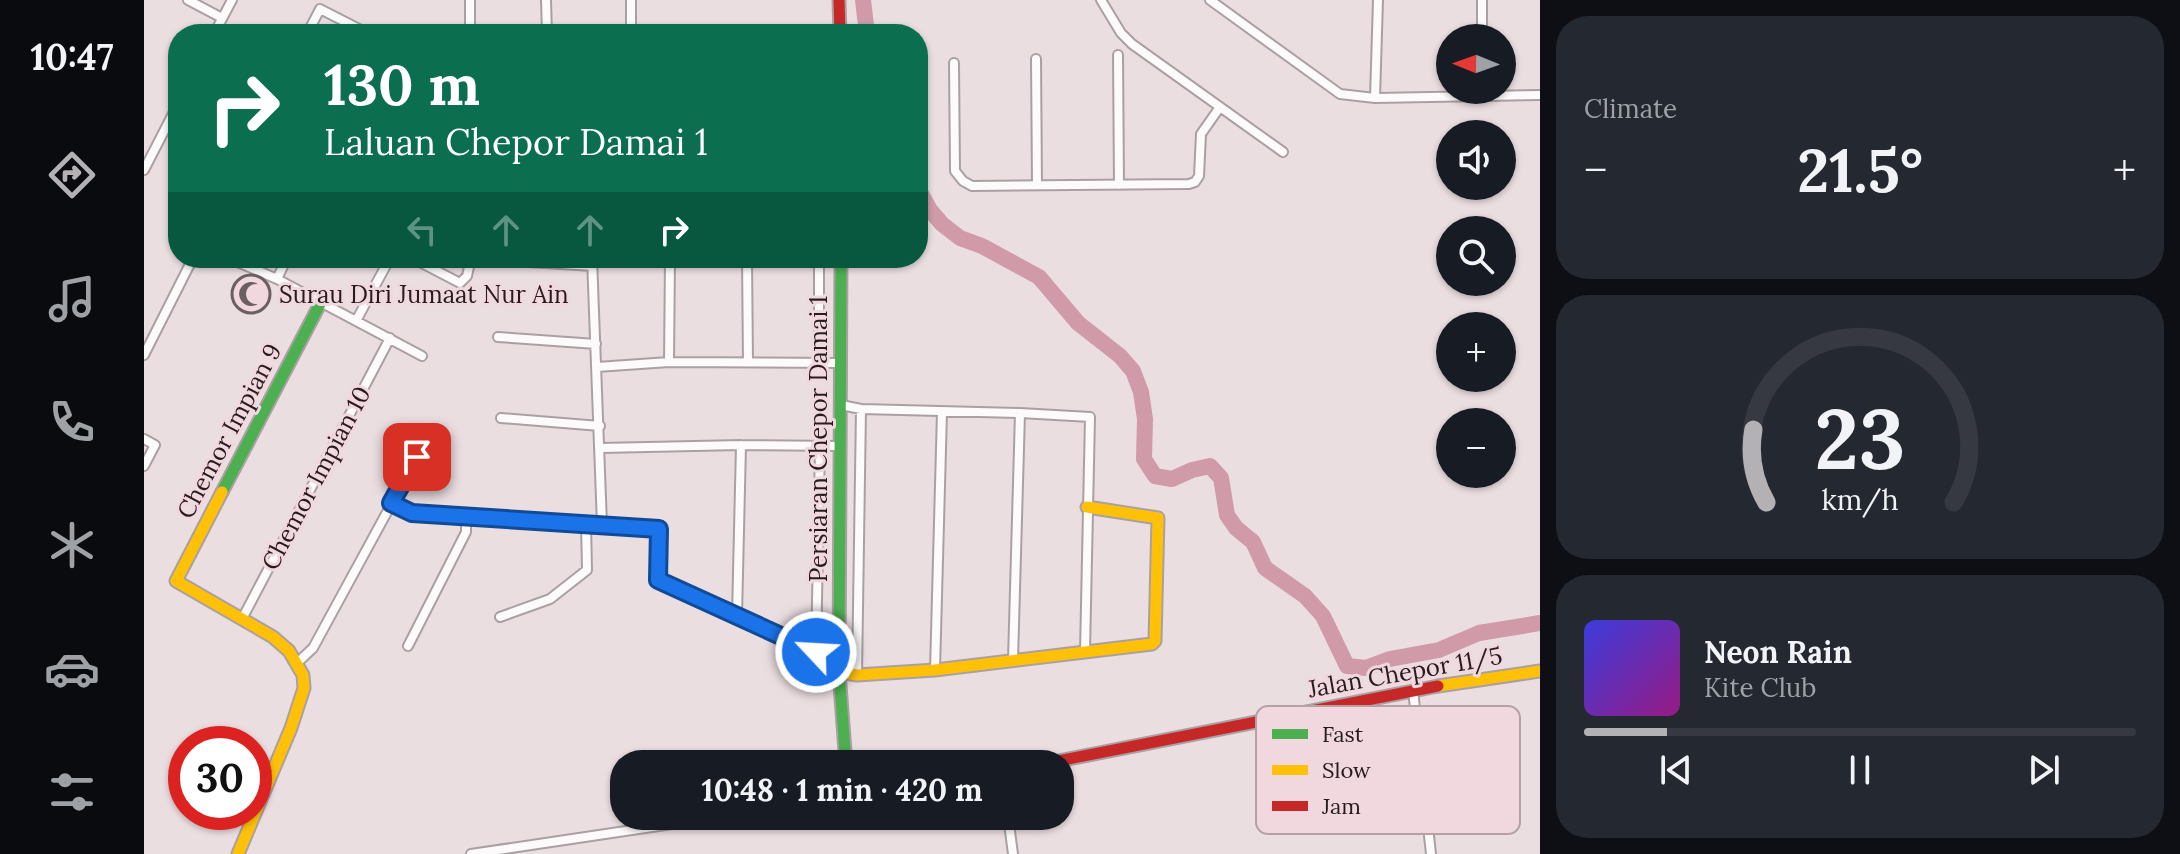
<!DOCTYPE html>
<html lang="en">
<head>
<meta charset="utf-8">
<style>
	body { margin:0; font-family:Lora,serif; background:#242831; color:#f1f3f6; height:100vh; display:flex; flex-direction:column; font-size:30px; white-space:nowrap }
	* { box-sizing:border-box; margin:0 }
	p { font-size:26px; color:#9ea1a6 }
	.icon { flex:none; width:44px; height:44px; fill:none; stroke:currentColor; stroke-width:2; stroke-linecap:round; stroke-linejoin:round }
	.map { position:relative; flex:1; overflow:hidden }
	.details { display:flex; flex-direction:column; gap:16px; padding:16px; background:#0d0f14; width:640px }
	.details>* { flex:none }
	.top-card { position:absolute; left:24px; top:24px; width:760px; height:244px; border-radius:32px; box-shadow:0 2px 6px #0004; background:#0b6e4f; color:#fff; overflow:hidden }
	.needle { width:52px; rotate:271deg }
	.tools { position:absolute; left:1292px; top:24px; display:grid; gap:16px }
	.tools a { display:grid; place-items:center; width:80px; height:80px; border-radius:50%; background:#171b24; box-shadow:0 2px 6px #0004; font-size:40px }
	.speed { position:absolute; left:24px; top:726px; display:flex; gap:16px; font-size:40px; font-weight:700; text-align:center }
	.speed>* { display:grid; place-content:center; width:104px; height:104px; border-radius:50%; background:#171b24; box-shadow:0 2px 6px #0004; line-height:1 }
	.speed .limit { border:12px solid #d22; background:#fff; color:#111 }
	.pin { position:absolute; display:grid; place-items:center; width:68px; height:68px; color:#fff; margin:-34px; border-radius:16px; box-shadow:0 4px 12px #0006 }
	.me { position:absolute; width:88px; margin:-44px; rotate:295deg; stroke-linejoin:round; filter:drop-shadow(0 0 6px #0008) }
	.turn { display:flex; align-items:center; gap:28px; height:168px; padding:0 24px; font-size:36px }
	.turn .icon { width:104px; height:104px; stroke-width:2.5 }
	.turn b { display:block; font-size:56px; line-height:68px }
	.lanes { display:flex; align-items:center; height:76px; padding:0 24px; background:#0003; justify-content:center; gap:40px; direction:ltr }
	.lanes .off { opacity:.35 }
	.big { font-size:60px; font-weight:700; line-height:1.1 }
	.details .card { flex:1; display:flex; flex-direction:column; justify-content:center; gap:12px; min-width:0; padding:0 28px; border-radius:32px; background:#242831 }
	.details .dial { align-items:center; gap:0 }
	.dial svg { height:208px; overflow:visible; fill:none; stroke:#363941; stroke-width:7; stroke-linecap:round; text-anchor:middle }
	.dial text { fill:#f1f3f6; stroke:none }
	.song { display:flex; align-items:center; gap:24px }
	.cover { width:96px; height:96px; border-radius:12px; background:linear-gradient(135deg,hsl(240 70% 55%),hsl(310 70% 35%)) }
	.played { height:8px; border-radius:4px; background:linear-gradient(90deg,#b4b1b4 15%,#363941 15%) }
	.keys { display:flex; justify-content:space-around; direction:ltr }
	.heat { display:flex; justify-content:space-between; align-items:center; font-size:44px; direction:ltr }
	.trip { position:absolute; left:466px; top:750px; width:464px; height:80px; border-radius:32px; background:#171b24; box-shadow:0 2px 6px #0004; font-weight:700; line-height:80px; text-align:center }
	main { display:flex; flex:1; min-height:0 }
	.tab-bar { display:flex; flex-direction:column; width:144px; justify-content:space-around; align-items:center; background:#090b0e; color:#9ea1a6 }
	.tab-bar .icon { width:56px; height:56px }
	.tab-bar .active { color:#b4b1b4 }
	.tab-bar b { font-size:36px; color:#f1f3f6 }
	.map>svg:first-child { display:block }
</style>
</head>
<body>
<main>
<nav class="tab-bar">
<b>10:47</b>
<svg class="icon active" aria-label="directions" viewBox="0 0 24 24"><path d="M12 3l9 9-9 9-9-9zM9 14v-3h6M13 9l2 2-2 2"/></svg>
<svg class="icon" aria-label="music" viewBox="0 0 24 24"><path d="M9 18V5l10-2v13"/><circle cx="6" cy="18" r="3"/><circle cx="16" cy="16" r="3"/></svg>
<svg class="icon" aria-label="phone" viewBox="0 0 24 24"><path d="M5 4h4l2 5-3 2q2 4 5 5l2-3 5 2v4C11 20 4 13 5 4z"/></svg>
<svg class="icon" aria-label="climate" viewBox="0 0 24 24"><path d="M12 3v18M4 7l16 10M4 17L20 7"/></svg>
<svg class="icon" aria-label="car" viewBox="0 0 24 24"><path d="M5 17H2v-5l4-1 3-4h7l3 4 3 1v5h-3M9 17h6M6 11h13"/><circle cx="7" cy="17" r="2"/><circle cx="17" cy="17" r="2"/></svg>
<svg class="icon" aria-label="filters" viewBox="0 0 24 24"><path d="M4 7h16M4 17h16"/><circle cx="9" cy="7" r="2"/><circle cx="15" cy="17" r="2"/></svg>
</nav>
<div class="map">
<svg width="1396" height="854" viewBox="0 0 1396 854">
	<rect width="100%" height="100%" fill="#ebdee1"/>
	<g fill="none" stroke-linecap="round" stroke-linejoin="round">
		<!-- river -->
		<path stroke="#d09aa9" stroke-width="16" d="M719,0L723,34
			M774,188L786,210L798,224L816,238L838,246L895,277L934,323L976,356L989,371L997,392L1001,419L1000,459L1011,476L1028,479L1048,470L1066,466L1077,478L1083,515L1092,528L1109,542L1121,568L1161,596L1179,616L1203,666L1222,668L1246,659L1295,650L1335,633L1396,623"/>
		<!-- street casing -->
		<g stroke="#aaa0a3" stroke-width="12">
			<path id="street" d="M44,0L78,18
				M326,0V34
				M402,0L403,34
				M487,0V34
				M957,0L977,33L988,44L1139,152
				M1066,0L1196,94L1231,98L1396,95
				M70,34L88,0
				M163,34L176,9L225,34
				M1338,38V0
				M974,55L975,185
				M892,59L893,185
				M810,63L811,171L819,181L828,186L1045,184L1051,182L1055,176L1057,134L1076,107
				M1231,98L1234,0
				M0,170L34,104
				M84,258L133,279L278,356
				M268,258L316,283L323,276L327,258
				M448,258L458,525
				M603,258L604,362
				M675,258V363
				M354,260L449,266
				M133,279L143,258
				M212,321L246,258
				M354,337L452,344
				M0,355L49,258
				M525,362L526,258
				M453,367L525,362L697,363
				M697,405L717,409L876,413L946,417L941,652
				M357,418L456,426
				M0,439L11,445L0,466
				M457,448L597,445L696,446
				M247,503L268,513L322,517V532L264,646
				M322,517L515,529L514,580L695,664
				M593,616L597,445
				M356,617L406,599L443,570L442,524
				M98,619L246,338
				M672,652L676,446
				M869,660L876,413
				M153,663L169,648L273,457
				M791,670L798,412
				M713,675L717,409
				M1269,690L1287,854
				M864,816L869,854
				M327,854L582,816"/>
		</g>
		<!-- fast casing -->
		<g stroke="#aaa0a3" stroke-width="15">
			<path id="fast" d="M697,258L695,672L702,764
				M78,492L177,302"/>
		</g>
		<!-- slow casing -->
		<g stroke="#aaa0a3" stroke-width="15">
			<path id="slow" d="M78,492L32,581L129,637L145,651L159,675L160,688L147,728L94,854
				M695,672L713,675L791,670L1008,644L1011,641L1014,518L943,507
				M1294,686L1396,671"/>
		</g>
		<!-- jam casing -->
		<g stroke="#aaa0a3" stroke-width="15">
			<path id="jam" d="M695,0L696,34
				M899,764L1294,686"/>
		</g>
		<!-- street -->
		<use href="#street" stroke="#fcfafa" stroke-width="8"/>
		<!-- fast -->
		<use href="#fast" stroke="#4caf50" stroke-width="11"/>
		<!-- slow -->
		<use href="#slow" stroke="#ffc107" stroke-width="11"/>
		<!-- jam -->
		<use href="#jam" stroke="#c62828" stroke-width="11"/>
	</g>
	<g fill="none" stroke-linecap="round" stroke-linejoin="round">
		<!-- route casing -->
		<g stroke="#114b97" stroke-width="20">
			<path id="route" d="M273,457L247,503L268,513L515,529L514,580L672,652"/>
		</g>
		<!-- route -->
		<use href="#route" stroke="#1a73e8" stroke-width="14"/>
	</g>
	<!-- icons -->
	<defs>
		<g id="mosque-ring" transform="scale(2)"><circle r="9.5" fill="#f1d8de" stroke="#6a6063" stroke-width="1.5"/><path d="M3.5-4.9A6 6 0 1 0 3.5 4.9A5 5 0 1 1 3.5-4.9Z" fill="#6a6063"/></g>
	</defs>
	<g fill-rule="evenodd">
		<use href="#mosque-ring" x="107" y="294"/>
	</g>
	<g text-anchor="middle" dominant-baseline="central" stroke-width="6" stroke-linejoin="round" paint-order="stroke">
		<!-- poi labels -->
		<g font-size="24" fill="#251c1f" stroke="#f1d8de" text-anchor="start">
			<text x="135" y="294">Surau Diri Jumaat Nur Ain</text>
		</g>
		<!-- street labels -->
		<g font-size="24" fill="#251c1f" stroke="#f1d8de">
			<text transform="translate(85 431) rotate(-62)">Chemor Impian 9</text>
			<text transform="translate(674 439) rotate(-90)">Persiaran Chepor Damai 1</text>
			<text transform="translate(172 478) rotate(-62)">Chemor Impian 10</text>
			<text transform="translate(1261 672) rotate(-10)">Jalan Chepor 11/5</text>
		</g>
	</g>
	<!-- legend -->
	<rect x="1112" y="706" width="264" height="128" rx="12" fill="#f1d8de" stroke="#b4a0a5" stroke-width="2"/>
	<rect x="1128" y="729" width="36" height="10" fill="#4caf50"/>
	<rect x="1128" y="765" width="36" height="10" fill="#ffc107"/>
	<rect x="1128" y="801" width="36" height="10" fill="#c62828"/>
	<g font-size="22" fill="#251c1f">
		<text x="1178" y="742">Fast</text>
		<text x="1178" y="778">Slow</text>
		<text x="1178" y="814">Jam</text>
	</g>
</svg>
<div class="tools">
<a><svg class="needle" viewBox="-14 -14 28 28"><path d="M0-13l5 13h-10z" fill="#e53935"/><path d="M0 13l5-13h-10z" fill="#9ea1a6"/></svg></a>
<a><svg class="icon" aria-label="sound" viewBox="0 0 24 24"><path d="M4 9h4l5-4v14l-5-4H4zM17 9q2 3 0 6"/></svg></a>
<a><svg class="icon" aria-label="search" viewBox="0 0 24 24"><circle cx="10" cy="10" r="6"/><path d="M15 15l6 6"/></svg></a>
<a>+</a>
<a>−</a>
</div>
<div class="speed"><div class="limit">30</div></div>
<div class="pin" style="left:273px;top:457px;background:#d93025"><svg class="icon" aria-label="arrive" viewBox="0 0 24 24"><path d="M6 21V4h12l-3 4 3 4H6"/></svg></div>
<svg class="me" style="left:672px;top:652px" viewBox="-20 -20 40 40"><circle r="17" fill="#1a73e8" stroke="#fff" stroke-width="3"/><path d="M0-11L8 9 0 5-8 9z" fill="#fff"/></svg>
<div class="trip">10:48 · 1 min · 420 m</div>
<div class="top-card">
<div class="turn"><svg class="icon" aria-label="right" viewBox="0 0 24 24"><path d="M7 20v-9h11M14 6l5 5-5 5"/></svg><div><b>130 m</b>Laluan Chepor Damai 1</div></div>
<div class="lanes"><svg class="icon off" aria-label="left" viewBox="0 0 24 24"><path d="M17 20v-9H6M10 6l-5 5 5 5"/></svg><svg class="icon off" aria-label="ahead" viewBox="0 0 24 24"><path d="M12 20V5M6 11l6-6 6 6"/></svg><svg class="icon off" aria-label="ahead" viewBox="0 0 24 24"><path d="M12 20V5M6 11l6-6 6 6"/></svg><svg class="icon" aria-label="right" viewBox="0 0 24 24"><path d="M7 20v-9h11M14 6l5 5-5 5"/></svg></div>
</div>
</div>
<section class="details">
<div class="card"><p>Climate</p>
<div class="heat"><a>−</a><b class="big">21.5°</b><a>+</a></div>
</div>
<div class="card dial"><svg viewBox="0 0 100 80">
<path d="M14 69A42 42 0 1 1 86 69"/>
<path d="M14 69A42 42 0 0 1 9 41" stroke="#b4b1b4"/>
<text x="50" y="56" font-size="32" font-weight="700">23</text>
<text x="50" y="72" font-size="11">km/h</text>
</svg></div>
<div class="card">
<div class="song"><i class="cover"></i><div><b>Neon Rain</b><p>Kite Club</p></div></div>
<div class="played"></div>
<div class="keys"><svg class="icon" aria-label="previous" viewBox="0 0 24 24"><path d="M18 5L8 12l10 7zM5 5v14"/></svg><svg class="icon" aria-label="pause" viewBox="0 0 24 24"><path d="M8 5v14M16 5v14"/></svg><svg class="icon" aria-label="next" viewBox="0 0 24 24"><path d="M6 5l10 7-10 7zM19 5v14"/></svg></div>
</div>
</section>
</main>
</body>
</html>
